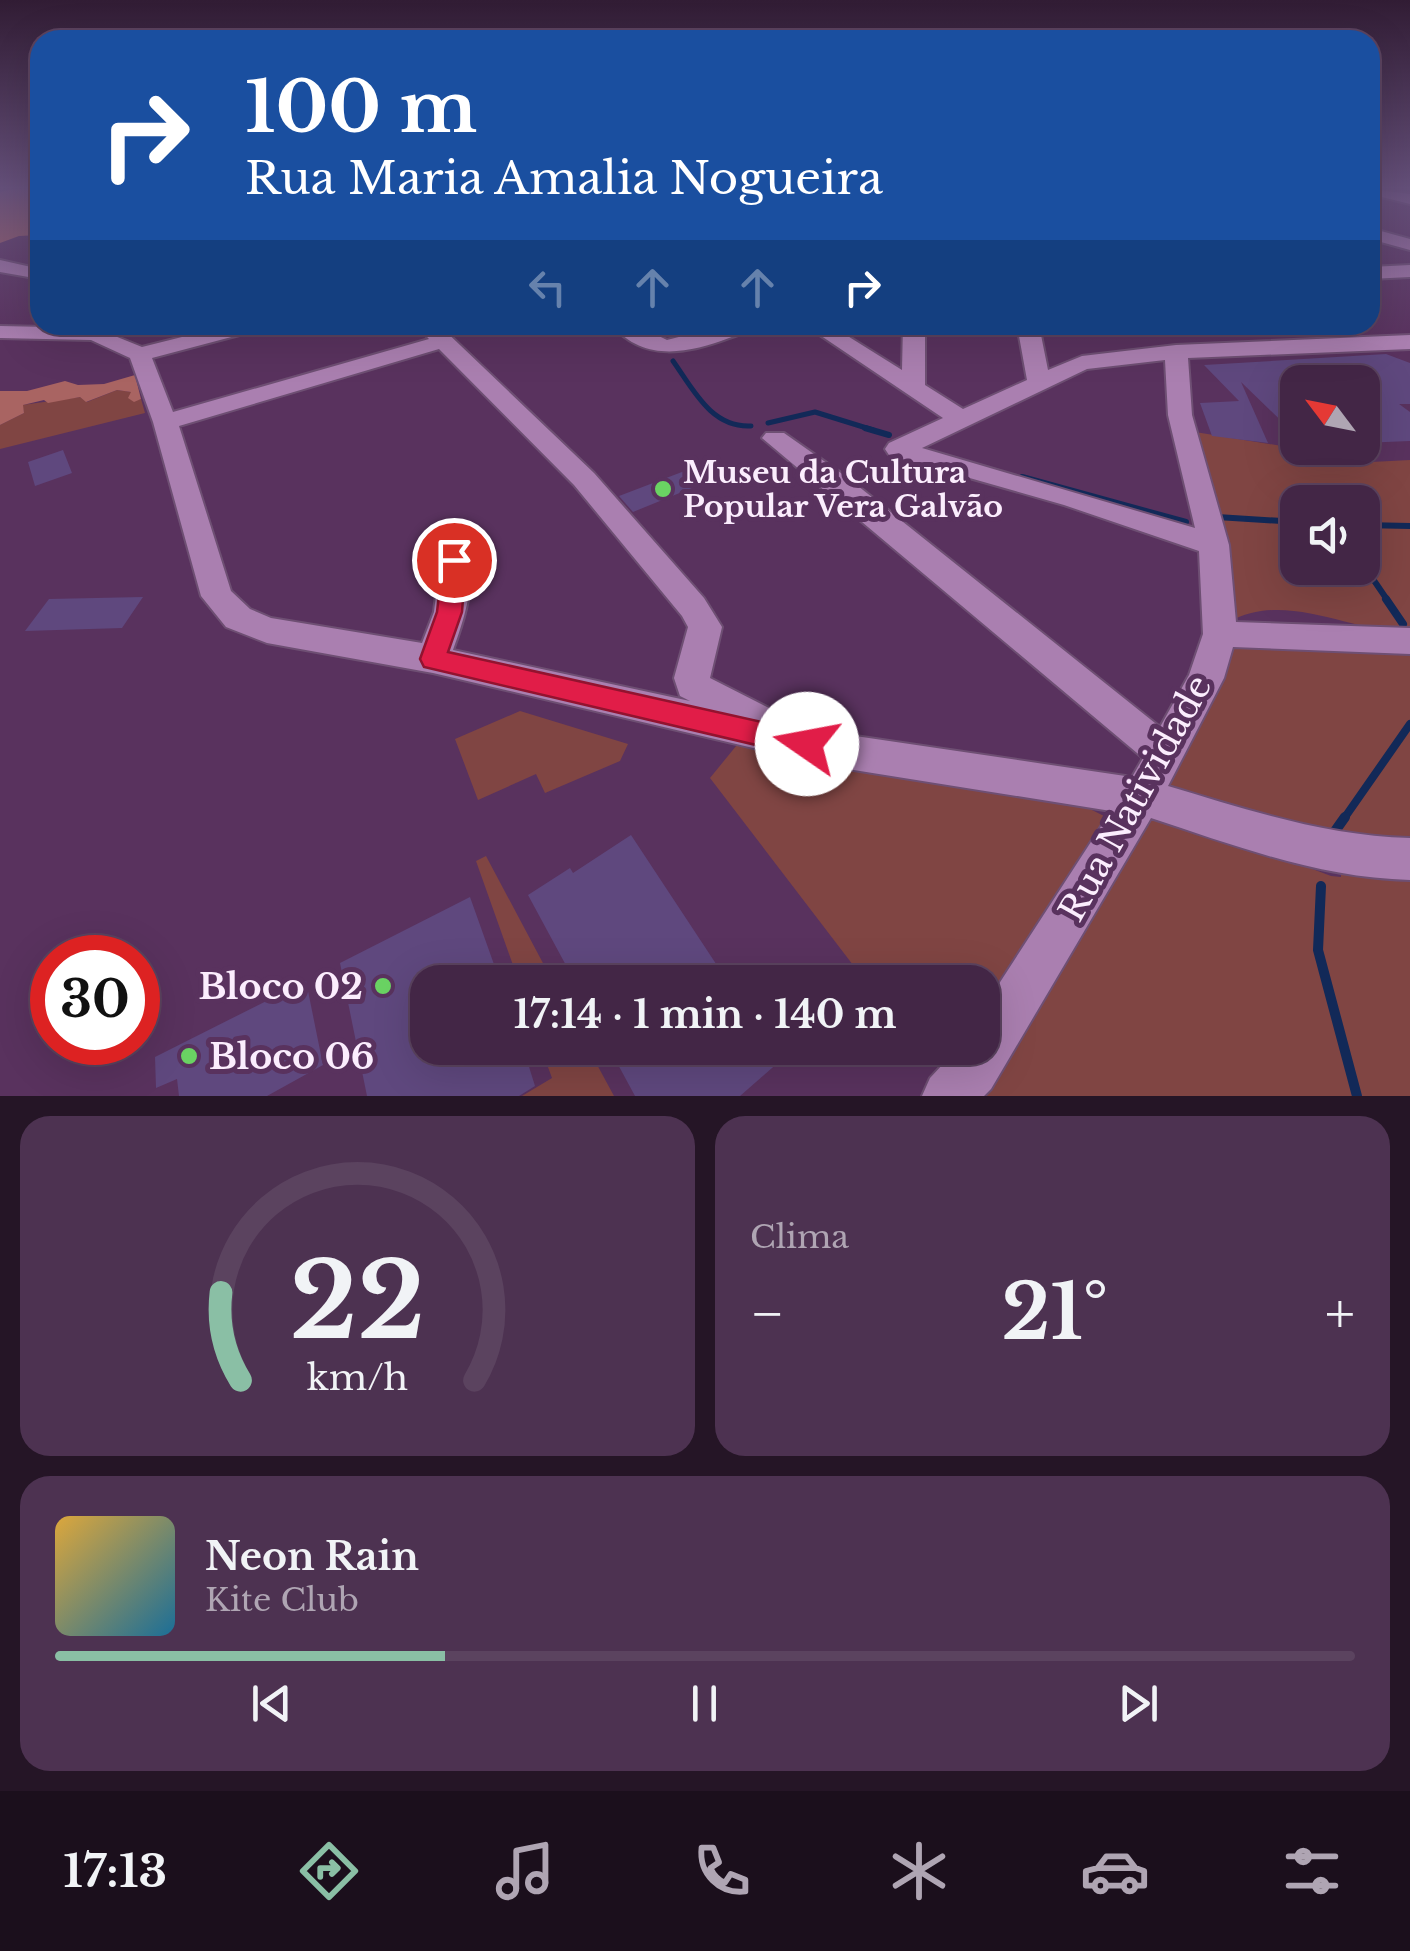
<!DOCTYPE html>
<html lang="pt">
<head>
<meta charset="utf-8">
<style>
	body { margin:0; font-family:"Libre Baskerville",serif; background:#4d3251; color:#f1f3f6; height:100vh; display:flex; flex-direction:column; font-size:38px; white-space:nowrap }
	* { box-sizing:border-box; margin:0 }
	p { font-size:32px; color:#afa5b3 }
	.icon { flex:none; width:55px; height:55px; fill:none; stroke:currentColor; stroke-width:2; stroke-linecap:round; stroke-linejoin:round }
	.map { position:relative; height:1096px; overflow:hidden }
	.panel { display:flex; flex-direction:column; gap:20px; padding:20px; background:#251526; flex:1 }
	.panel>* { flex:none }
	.top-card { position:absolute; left:30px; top:30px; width:1350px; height:305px; border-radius:30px; box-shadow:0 10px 40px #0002,0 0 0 2px #5b435f; background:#1a4fa0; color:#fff; overflow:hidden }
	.needle { width:65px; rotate:302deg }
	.tools { position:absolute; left:1280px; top:365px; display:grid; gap:20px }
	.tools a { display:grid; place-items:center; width:100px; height:100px; border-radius:20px; background:#432646; box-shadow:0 10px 40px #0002,0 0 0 2px #5b435f; font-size:50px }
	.speed { position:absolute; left:30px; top:935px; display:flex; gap:20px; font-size:50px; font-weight:700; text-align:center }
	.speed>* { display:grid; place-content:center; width:130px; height:130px; border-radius:50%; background:#432646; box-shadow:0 10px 40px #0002,0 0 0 2px #5b435f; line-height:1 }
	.speed .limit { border:15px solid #d22; background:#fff; color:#111 }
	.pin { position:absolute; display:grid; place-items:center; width:85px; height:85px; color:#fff; margin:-42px; border:5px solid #fff; border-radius:50%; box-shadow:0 2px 10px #0007 }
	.me { position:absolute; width:110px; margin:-55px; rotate:282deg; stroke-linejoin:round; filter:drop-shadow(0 0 8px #0008) }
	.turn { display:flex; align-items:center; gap:35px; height:210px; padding:0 50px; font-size:45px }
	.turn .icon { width:130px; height:130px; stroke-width:2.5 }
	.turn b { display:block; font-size:70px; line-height:85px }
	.lanes { display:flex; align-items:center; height:95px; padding:0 50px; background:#0003; justify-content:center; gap:50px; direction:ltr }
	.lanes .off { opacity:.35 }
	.big { font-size:75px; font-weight:700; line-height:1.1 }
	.panel .tile { flex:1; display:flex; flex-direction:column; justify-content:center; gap:15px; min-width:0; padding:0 35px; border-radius:30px; background:#4d3251 }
	.panel .dial { align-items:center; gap:0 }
	.dial svg { height:260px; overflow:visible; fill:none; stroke:#5b435f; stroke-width:7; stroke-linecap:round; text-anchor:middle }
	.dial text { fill:#f1f3f6; stroke:none }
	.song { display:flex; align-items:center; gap:30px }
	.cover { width:120px; height:120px; border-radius:15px; background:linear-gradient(135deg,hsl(40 70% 55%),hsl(200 70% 35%)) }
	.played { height:10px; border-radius:5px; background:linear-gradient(90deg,#8abfa5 30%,#5b435f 30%) }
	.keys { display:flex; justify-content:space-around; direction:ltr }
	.heat { display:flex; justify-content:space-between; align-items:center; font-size:55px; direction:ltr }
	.panel .tiles { flex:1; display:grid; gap:20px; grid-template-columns:1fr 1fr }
	.tile:last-child { grid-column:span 2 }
	.trip { position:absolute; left:410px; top:965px; width:590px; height:100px; border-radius:30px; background:#432646; box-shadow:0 10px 40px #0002,0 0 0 2px #5b435f; font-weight:700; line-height:100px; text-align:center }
	.menu { display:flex; height:160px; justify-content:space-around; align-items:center; background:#1b0f1c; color:#afa5b3 }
	.menu .icon { width:70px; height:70px }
	.menu .selected { color:#8abfa5 }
	.menu b { font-size:45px; color:#f1f3f6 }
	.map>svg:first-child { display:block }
</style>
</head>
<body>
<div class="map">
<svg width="1410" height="1096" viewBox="0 0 1410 1096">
	<rect width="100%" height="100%" fill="#59325e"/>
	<!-- green -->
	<path fill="#804543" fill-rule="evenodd" d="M117,390L132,392L134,401L141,399L145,413L0,449V425L24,413L22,405L80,397L87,402Z
		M1189,431L1294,448L1332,464L1410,460V633C1350,632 1286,590 1229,622ZM1298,502H1362V568H1298Z
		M1248,642L1279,650L1410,653V845L1355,844L1164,788L1224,680L1233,643Z
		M520,711L628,744L620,761L545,793L536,774L478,800L455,739Z
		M741,740L1088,808L1106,817L1110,824L983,1018L982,982H866L710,778Z
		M1157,814L1175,817L1331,876L1341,877V865L1410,866V1096H970L1147,821Z
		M486,856L553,982H519L476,861Z
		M541,1048H588L614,1096H522L552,1078Z"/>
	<!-- forest -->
	<path fill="#a96462" d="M13,189H40V235L19,236L0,243V192Z
		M135,375L141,399L134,402L128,398L131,392L117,390L86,402L80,397L48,403L44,400L23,405L24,413L0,425V391H27L65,381L78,385L104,384Z"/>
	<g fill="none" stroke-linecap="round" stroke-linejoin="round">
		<!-- stream-far4 -->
		<path stroke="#122958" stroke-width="4" d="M32,189L40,196"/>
		<!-- stream-far3 -->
		<path stroke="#122958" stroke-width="5" d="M673,361C693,389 711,428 751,426
			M768,423L815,412L873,430"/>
		<!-- stream-far2 -->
		<path stroke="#122958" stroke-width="6" d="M865,428L889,435
			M1022,477L1186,522
			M1217,517L1298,522
			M1362,525L1410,526
			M1362,563L1388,601"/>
		<!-- stream-far1 -->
		<path stroke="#122958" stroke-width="8" d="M1386,599L1403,624
			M1343,820L1410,724"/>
		<!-- stream -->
		<path stroke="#122958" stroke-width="10" d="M1333,834L1345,817
			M1321,886L1318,950L1357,1096"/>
	</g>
	<!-- building -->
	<path fill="#5f487e" d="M1386,354L1410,363V404H1399L1410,412V441L1362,443V382H1298V437L1241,382L1268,443L1212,436L1200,403L1239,401L1204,365Z
		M63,450L72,473L35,486L28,462Z
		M695,467L709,481L633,512L619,496Z
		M143,597L122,628L25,631L49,599Z
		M631,835L728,982H575L528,895L570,868L573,873Z
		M470,897L496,970L473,982H428V1048H498L504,1066L525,1054L535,1086L519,1096H367L340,963Z
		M306,981L323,1065L267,1096H179L177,1079L156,1088L155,1057Z
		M609,1048H771L780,1061L740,1096H635Z"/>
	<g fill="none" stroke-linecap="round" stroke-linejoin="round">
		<!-- minor casing -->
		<g stroke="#6e4f73" stroke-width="4">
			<path id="minor" d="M1370,189L1410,194V204L1370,194Z
				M1370,228L1410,239V250L1370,239Z
				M0,260L40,269V279L0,272Z
				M1410,265V277L1370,279V267Z
				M230,325H266L262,329L152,358L173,412L429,339L416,325H439L594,473L704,598L722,627L710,678L777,712L782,722L835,733L1132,777L1143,758L762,438L766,433H784L848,478L1160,727L1189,675L1203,634L1199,551L1064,505L889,455L885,449L889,443L943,418L805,325H830L902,370L903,325H925V385L963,409L1027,380L1017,325H1039L1048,370L1082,356L1176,345L1410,335V349L1188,358L1192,415L1229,545L1236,622L1410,628V654L1233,647L1224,678L1168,786C1248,810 1326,836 1410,838V880C1320,878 1236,846 1151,818L991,1089L984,1096H922L930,1078L958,1048H982V1010L1111,811L835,767L433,673L267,643L226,627L201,596L153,422L130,358L91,340L0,338V326L95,328L142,347ZM439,349L574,485L682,616L688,627L674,678L680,696L690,701L453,650C462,626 479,575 466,552L455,549L444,552L440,560L434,612L422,643L271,618L250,609L231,591L179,426ZM1165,360L1168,415L1195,528L922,448L1087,369Z
				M612,325H636L667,340L726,325H758C750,332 740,334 729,338C689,353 644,363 612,325Z"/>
		</g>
		<!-- minor -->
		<use href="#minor" fill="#aa7fb0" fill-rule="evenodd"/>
	</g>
	<!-- sky -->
	<linearGradient id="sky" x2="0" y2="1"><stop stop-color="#311c34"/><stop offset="0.55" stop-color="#644f79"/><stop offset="1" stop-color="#644f79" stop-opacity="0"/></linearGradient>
	<rect width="1410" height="342" fill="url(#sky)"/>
	<!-- route -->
	<path fill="#e11d48" stroke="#92132f" stroke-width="2.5" d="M454,552L466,560L462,612L448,652L807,732L817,735L822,744L817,753L807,757L424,667L420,659L437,612L443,560Z"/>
	<!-- markers -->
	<g fill="#6ad363" stroke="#59325e" stroke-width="4">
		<circle cx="663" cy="489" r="10"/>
		<circle cx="383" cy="986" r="10"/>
		<circle cx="189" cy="1056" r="10"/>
	</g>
	<g text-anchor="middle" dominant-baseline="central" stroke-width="10" stroke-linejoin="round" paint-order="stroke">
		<!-- poi labels -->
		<g font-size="30" font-weight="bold" fill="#fbedfd" stroke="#59325e" text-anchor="start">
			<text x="683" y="472">Museu da Cultura<tspan x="683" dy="34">Popular Vera Galvão</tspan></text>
		</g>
		<!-- near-street labels -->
		<g font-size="35" fill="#fbedfd" stroke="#59325e">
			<text transform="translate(1135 798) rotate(-61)">Rua Natividade</text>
		</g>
		<!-- near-poi labels -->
		<g font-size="35" font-weight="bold" fill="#fbedfd" stroke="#59325e" text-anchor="end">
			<text x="363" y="986">Bloco 02</text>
			<text x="209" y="1056" text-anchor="start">Bloco 06</text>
		</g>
	</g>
</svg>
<div class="tools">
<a><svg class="needle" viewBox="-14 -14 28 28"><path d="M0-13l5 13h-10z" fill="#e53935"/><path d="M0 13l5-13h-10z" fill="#afa5b3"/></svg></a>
<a><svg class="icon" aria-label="sound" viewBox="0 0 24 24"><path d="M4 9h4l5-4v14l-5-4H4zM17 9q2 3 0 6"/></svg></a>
</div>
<div class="speed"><div class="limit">30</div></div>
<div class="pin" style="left:454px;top:560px;background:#d93025"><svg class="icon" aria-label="arrive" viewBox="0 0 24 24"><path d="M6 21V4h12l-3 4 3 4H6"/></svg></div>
<svg class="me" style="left:807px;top:744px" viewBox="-20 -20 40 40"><circle r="19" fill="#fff"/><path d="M0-13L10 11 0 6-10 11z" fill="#e11d48"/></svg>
<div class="trip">17:14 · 1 min · 140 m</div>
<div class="top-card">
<div class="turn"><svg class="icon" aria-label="right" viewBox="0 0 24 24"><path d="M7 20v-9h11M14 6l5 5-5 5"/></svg><div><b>100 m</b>Rua Maria Amalia Nogueira</div></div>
<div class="lanes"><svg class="icon off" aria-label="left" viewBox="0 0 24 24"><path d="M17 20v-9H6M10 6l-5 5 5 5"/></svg><svg class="icon off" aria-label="ahead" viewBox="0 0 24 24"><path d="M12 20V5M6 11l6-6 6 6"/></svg><svg class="icon off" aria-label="ahead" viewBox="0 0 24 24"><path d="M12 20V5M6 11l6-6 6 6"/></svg><svg class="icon" aria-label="right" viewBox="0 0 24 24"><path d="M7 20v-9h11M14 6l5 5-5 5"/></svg></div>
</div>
</div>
<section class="panel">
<div class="tiles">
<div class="tile dial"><svg viewBox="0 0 100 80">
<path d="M14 69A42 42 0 1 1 86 69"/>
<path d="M14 69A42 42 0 0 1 8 42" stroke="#8abfa5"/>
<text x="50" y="56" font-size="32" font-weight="700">22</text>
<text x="50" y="72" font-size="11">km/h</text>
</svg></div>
<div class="tile"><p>Clima</p>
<div class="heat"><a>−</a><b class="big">21°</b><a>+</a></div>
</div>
<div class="tile">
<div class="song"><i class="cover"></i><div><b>Neon Rain</b><p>Kite Club</p></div></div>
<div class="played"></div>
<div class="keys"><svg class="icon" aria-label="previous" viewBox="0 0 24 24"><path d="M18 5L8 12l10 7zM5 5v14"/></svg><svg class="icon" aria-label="pause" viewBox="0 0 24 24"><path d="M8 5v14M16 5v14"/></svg><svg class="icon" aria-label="next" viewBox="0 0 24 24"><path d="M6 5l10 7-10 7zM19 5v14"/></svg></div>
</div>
</div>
</section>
<nav class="menu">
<b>17:13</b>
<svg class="icon selected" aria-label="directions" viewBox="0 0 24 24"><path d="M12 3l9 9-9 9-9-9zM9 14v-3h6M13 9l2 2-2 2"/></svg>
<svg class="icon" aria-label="music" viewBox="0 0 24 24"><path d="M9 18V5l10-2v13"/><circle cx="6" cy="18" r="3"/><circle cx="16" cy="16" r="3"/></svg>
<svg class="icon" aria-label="phone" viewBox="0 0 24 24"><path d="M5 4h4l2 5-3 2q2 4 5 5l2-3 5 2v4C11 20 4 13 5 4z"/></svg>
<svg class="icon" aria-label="climate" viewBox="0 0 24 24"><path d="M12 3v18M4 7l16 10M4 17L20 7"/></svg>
<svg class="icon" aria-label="car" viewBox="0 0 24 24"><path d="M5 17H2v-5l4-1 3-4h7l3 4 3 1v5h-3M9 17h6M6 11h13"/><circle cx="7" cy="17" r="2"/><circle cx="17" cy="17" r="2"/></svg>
<svg class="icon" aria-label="filters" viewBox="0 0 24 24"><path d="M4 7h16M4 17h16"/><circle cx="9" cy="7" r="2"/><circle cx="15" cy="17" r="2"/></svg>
</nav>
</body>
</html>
